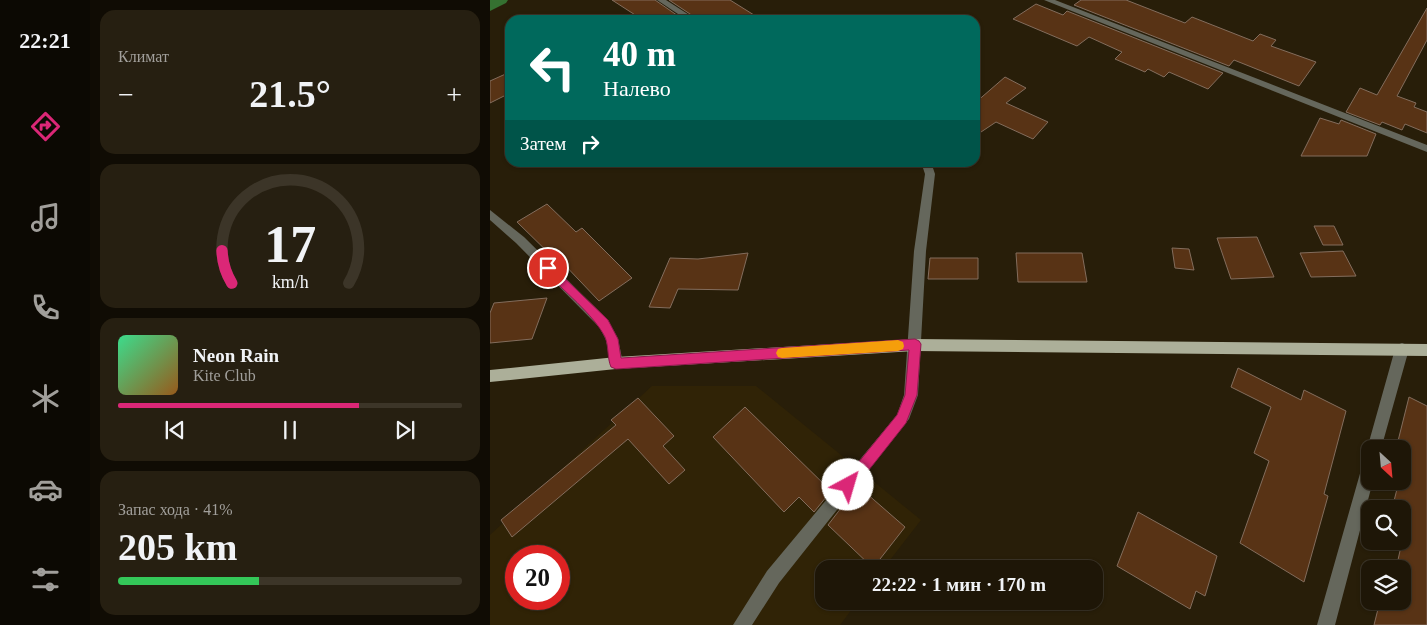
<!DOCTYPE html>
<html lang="ru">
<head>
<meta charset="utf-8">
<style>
	body { margin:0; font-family:Georgia,serif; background:#261f11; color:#f1f3f6; height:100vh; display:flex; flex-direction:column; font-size:19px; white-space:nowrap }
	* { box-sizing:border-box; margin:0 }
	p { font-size:16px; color:#a19f9b }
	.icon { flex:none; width:28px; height:28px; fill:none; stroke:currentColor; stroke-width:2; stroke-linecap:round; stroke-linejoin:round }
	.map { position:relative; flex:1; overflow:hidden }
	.details { display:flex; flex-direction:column; gap:10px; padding:10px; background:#100c04; width:400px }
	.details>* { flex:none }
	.guide { position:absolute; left:15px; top:15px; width:475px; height:152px; border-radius:15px; box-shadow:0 1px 4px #0004,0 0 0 1px #3c3528; background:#00695c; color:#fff; overflow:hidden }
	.needle { width:32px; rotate:154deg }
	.controls { position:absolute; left:871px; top:440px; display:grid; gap:10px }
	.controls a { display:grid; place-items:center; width:50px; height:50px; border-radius:10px; background:#1e1607; box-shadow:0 1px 4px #0004,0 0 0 1px #3c3528; font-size:25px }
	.speed { position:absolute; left:15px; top:545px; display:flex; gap:10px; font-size:25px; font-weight:700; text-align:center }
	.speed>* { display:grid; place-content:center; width:65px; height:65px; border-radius:50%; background:#1e1607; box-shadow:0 1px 4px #0004,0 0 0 1px #3c3528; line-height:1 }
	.speed .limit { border:8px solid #d22; background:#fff; color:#111 }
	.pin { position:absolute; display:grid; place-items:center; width:42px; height:42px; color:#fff; margin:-21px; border:2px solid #fff; border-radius:50%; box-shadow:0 1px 5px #0007 }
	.me { position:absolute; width:55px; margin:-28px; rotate:39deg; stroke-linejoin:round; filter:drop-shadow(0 0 4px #0008) }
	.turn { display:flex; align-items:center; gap:18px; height:105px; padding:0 15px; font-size:22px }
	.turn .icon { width:65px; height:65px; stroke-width:2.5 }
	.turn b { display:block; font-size:35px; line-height:42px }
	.then { display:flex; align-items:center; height:48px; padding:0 15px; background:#0003; gap:10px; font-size:19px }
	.big { font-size:38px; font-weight:700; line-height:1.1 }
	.details .tile { flex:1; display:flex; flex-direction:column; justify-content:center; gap:8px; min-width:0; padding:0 18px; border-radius:15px; background:#261f11 }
	.details .dial { align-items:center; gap:0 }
	.dial svg { height:130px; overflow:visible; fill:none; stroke:#3c3528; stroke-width:7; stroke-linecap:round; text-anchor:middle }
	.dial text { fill:#f1f3f6; stroke:none }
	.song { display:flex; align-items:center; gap:15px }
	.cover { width:60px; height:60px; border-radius:8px; background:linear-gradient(135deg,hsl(150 70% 55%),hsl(30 70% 35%)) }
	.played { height:5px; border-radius:2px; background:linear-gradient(90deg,#db2777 70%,#3c3528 70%) }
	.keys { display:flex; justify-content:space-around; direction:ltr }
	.heat { display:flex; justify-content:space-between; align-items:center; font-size:28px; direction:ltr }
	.charge { height:8px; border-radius:4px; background:linear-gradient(90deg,#34c759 41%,#3c3528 0) }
	.trip { position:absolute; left:325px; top:560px; width:288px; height:50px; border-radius:15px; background:#1e1607; box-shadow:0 1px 4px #0004,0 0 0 1px #3c3528; font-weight:700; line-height:50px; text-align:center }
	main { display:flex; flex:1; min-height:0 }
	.menu { display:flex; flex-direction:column; width:90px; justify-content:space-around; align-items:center; background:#0c0903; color:#a19f9b }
	.menu .icon { width:35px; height:35px }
	.menu .selected { color:#db2777 }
	.menu b { font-size:22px; color:#f1f3f6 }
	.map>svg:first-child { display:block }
</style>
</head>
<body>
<main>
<nav class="menu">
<b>22:21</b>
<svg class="icon selected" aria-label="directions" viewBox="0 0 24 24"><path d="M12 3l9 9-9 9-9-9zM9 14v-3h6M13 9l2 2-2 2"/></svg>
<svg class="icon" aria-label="music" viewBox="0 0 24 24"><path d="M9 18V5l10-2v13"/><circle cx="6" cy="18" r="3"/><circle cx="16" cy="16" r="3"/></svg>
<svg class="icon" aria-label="phone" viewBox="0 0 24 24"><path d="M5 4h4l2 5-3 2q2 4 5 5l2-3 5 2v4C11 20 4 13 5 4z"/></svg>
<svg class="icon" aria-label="climate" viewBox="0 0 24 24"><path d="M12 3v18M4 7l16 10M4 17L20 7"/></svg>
<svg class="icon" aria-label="car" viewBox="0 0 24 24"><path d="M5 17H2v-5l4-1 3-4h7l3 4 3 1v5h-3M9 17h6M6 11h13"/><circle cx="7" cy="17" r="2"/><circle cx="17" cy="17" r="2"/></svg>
<svg class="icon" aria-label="filters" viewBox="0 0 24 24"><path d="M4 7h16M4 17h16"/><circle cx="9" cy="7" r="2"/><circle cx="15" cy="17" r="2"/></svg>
</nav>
<section class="details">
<div class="tile"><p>Климат</p>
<div class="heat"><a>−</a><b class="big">21.5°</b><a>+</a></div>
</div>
<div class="tile dial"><svg viewBox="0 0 100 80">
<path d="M14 69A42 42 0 1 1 86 69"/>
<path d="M14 69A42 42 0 0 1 8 49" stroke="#db2777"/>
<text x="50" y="56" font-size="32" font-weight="700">17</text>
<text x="50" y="72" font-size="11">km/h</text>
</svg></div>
<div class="tile">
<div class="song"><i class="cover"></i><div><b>Neon Rain</b><p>Kite Club</p></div></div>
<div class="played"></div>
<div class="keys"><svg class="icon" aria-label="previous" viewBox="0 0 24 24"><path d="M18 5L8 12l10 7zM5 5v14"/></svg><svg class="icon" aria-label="pause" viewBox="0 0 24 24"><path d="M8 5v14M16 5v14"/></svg><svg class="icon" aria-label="next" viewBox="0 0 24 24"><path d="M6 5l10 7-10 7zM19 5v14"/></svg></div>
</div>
<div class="tile"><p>Запас хода · 41%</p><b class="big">205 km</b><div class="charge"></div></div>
</section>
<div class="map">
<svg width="937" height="625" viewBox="0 0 937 625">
	<rect width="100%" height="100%" fill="#281e09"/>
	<!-- built -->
	<path fill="#302306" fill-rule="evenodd" d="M162,386H266L431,520L393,569H334V601H368L350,625H0V535ZM26,556H69V599H26Z"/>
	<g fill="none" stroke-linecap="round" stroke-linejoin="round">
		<!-- canal -->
		<path fill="#357131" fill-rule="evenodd" d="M0,0H18L16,3L0,11Z"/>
	</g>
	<!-- building -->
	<path fill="#583315" stroke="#836d5d" d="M122,0H165L194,20H153Z
		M179,0H240L272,20H209Z
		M591,0H636L695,23L702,17L763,41L770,34L786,40L781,46L826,62L809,86L744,60L739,66L584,5Z
		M546,4L573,15L577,11L733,73L718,89L679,72L674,77L658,69L655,72L625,59L632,52L599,37L587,46L523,19Z
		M937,8V40L907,96L926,103L924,107L937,112V133L915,124L912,130L892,122L890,125L856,112L870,88L887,95Z
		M20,72V93L0,103V81Z
		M515,77L536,88L516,103L558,122L543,139L506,122L485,136V103Z
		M830,118L849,124L851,120L886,134L877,156H811Z
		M57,204L86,232L92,228L142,278L109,301L70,260L69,263L27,222Z
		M824,226H844L853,245H833Z
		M767,237L784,277L741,279L727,238Z
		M682,248L699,249L704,270L685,268Z
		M853,251L866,276L821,277L810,253Z
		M258,253L248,290L188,289L180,308L159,307L180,258L208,259Z
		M526,253H592L597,282H528Z
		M440,258H488V279H438Z
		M57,298L42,339L0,343V313L4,303Z
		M748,368L811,400L814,390L856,411L834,494L838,496L814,582L750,543L779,461L764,453L781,407L741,387Z
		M919,397L937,406V625H884L890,601H912V569H906L917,519L912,516V509H902L907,489L898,483V481H912V449H906Z
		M148,398L184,436L173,446L195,470L179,484L138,439L22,537L11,520L126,425L121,420Z
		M255,407L341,491L324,512L309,497L294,512L223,437Z
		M368,486L415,527L383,568L338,525Z
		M648,512L727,556L715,596L706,591L700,609L627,566Z"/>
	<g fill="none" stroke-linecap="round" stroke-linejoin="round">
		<!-- minor -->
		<path fill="#65675c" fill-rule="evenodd" d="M167,0H176L207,20H197Z
			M554,0H565L937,145V152Z
			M431,162H441L445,174L436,251L428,395L419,419L289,583L262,625H243L277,571L407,415L414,395L424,251L435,174Z
			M0,210L34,237L118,320L128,339L133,363L131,367L126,369L121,367L116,340L110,328L26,243L0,220Z
			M912,343L917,345L919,349L891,449H880V455L877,449L905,349L907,345Z
			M880,456V481H883L845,625H827L873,463L875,458Z"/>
		<!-- major -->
		<path fill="#acaf99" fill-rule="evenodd" d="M425,339L937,344V356L425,351L126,369L0,382V370L126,357Z"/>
	</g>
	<!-- route -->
	<path fill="#db2777" stroke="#8e194d" d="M58,264L61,265L118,320L128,339L131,358L425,339L429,341L431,344L427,395L416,423L363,490L358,492L354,490L352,485L354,480L407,415L415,395L419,350L126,369L121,367C117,358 119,346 115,337C104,315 72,289 54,271L52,268Z"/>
	<!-- slow -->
	<path fill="#f59e0b" d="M408,340L413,342L414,346L413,349L408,351L292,358L288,357L286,353L288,349L292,348Z"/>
</svg>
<div class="controls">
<a><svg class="needle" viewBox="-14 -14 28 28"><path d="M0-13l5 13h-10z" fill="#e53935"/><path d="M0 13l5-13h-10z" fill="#a19f9b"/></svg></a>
<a><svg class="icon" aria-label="search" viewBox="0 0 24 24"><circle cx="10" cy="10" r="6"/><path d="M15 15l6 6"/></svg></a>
<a><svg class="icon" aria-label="layers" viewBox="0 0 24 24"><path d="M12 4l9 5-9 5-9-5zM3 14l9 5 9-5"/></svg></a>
</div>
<div class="speed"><div class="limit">20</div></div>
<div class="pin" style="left:58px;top:268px;background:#d93025"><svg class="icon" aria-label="arrive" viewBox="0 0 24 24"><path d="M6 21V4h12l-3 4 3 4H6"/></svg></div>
<svg class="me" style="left:358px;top:485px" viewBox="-20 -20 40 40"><circle r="19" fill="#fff"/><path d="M0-13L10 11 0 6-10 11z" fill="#db2777"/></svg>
<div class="trip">22:22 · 1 мин · 170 m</div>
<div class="guide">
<div class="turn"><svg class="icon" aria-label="left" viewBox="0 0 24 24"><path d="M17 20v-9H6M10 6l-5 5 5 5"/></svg><div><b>40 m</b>Налево</div></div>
<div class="then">Затем<svg class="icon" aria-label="right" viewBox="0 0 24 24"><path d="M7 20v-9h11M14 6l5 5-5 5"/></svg></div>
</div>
</div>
</main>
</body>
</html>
